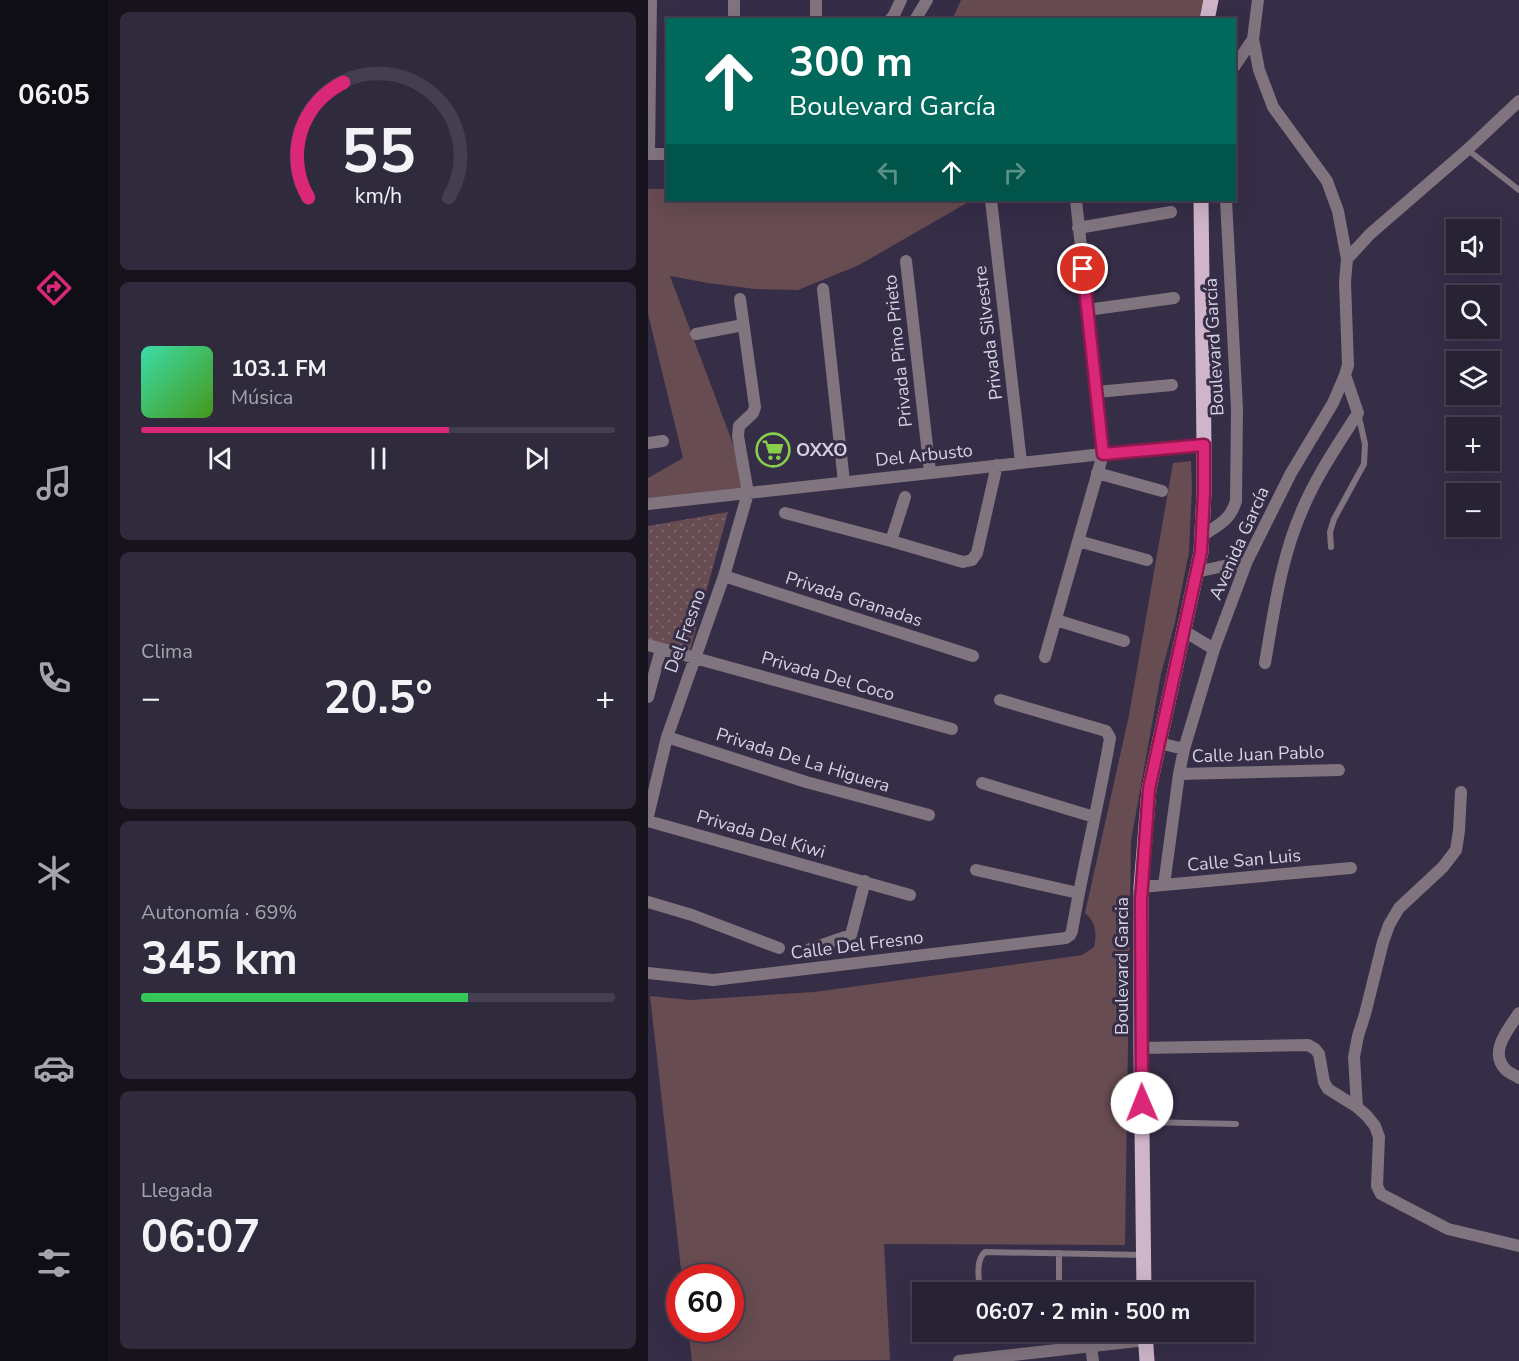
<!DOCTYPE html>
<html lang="es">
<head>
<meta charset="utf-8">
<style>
	body { margin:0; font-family:"Nunito Sans",sans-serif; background:#302a3d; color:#f1f3f6; height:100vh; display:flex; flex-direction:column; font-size:22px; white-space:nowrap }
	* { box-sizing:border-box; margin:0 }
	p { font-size:20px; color:#a5a4ad }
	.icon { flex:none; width:33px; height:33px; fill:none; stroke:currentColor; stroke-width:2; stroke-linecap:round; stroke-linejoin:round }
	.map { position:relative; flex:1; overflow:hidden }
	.drawer { display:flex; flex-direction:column; gap:12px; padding:12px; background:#16131d; width:540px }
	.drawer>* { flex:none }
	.guide { position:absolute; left:18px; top:18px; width:570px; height:183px; border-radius:0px; box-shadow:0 6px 24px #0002,0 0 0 2px #443f50; background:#00695c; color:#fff; overflow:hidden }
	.fabs { position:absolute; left:798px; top:219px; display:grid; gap:12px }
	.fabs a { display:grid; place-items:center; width:54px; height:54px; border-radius:0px; background:#282235; box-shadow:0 6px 24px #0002,0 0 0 2px #443f50; font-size:30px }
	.speed { position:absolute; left:18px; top:1264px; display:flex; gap:12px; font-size:30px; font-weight:700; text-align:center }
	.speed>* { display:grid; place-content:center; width:78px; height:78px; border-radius:50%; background:#282235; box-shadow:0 6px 24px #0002,0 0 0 2px #443f50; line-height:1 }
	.speed .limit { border:9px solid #d22; background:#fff; color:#111 }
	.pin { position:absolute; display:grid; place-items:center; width:51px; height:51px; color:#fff; margin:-26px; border:3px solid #fff; border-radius:50%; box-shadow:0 2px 6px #0007 }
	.me { position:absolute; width:66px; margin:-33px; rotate:359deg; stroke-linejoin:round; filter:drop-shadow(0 0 4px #0008) }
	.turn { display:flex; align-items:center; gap:21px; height:126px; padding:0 24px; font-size:27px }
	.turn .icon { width:78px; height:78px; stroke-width:2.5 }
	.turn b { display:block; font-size:42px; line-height:51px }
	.lanes { display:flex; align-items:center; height:57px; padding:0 24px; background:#0003; justify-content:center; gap:30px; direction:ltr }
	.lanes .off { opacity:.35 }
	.big { font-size:45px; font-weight:700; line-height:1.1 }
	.drawer .widget { flex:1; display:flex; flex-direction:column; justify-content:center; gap:9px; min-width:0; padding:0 21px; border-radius:9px; background:#302a3d }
	.drawer .dial { align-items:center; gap:0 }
	.dial svg { height:156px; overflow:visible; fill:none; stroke:#443f50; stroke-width:7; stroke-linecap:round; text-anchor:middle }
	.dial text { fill:#f1f3f6; stroke:none }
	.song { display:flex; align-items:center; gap:18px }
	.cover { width:72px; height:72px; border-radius:9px; background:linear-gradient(135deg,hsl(160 70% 55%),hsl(100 70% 35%)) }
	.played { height:6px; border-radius:3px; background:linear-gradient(90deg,#db2777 65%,#443f50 65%) }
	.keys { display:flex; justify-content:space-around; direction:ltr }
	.heat { display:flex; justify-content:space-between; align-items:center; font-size:33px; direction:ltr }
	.charge { height:9px; border-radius:4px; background:linear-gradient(90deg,#34c759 69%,#443f50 0) }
	.trip { position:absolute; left:264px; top:1282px; width:342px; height:60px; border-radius:0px; background:#282235; box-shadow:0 6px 24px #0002,0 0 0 2px #443f50; font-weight:700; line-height:60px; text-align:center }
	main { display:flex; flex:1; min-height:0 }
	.menu { display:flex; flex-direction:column; width:108px; justify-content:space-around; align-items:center; background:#100e15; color:#a5a4ad }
	.menu .icon { width:42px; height:42px }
	.menu .active { color:#db2777 }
	.menu b { font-size:27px; color:#f1f3f6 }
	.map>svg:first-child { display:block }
</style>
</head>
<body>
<main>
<nav class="menu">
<b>06:05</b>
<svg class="icon active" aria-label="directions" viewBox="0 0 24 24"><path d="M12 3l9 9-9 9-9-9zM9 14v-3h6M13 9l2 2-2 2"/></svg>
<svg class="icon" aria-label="music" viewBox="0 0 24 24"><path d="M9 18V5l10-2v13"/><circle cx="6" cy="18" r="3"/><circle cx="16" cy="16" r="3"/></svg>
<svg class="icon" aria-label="phone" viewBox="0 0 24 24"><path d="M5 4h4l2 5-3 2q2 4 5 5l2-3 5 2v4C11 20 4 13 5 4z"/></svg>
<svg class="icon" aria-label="climate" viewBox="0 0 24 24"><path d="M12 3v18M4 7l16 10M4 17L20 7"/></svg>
<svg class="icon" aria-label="car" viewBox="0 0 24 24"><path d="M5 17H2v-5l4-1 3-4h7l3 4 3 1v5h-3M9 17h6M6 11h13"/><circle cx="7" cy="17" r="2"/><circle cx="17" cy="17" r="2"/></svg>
<svg class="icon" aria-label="filters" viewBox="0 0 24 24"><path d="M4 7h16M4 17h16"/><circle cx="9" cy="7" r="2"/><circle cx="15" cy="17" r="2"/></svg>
</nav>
<section class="drawer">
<div class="widget dial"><svg viewBox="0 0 100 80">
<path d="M14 69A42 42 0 1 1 86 69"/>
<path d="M14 69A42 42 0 0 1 32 10" stroke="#db2777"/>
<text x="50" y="56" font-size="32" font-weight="700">55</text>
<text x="50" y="72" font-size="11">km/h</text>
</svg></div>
<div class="widget">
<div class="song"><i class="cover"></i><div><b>103.1 FM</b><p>Música</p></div></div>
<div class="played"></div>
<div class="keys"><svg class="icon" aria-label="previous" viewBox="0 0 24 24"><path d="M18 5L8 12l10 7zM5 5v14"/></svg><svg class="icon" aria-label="pause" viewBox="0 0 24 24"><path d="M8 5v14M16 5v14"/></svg><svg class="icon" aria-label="next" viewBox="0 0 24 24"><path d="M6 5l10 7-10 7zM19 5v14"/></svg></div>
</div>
<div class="widget"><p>Clima</p>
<div class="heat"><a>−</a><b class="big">20.5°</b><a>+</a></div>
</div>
<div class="widget"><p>Autonomía · 69%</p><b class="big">345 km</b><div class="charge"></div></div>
<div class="widget"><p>Llegada</p><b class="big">06:07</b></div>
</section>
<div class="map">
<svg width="871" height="1361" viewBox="0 0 871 1361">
	<defs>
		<pattern id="park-dots" width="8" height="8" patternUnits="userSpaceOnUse" patternTransform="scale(1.5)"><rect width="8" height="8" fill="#674c51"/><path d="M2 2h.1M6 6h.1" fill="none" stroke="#7c656a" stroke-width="1.8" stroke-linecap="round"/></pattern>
	</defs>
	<rect width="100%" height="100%" fill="#362d47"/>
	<!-- grass -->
	<path fill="#674c51" d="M313,0H557L554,19L304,20Z
		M0,189H19L20,200H324L211,265L150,290L107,289L60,283L22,276L97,476L100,493L0,504V478L35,458L0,314Z
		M543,461L544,488L541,552L527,622L513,674L483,841L477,1245L236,1244L242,1360L44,1361L40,1329H82V1278H34L2,996L42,1000L166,992L428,956L434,955L446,947C449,934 448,922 437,913L481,715L525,463Z"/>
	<!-- park -->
	<path fill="url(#park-dots)" d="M80,512L41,654L0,641V526Z"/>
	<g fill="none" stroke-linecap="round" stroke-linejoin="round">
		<!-- service -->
		<path stroke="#80747e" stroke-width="6" d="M820,150L871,190
			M683,547L682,532L686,519L716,464L717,444L710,413
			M496,1122L588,1124
			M411,1253V1288
			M332,1292C331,1279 327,1261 337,1252L495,1255"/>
		<!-- minor -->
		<path stroke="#80747e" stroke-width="12" d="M168,0V20
			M86,20V0
			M242,20L246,15L253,0
			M586,67L605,39
			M1,154L3,0
			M343,200L373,462
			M430,228L523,212
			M699,259L722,234L819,150L871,101
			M258,261L282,472
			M175,289L196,482
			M439,310L526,298
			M48,334L95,325
			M449,392L524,385
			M0,443L15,441
			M449,473L514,491
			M0,504L455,454L556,445
			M137,513L243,541L315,562L324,560L329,553L349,465
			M554,536C570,525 582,521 588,501L589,409L578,200
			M243,541L257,497
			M430,541L499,560
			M548,572L599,561
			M76,576L325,656
			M408,620L476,641
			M536,631L566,649
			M0,645L304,729
			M397,657L455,454L428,200
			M617,663C626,611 633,557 655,508C669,475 691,443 710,413L697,375
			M0,697L13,649
			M19,737L158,782L281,815
			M511,743L536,749
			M531,774L691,770
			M334,783L446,817
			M0,816L19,737L76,576L100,493L90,436L91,426L105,413L107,407L92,299
			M0,821L262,895
			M328,870L430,893
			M516,885L531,774L536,749L566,649L599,561L643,473L685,403L697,375L700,365L697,282L699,259L690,211L679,181L625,107L611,70L605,39L610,0
			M493,887L703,868
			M0,902L44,915L131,948
			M162,949L203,935L217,881
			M0,973L65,980L418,938L422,935L424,931C435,866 451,803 462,738L458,731L352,700
			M871,1013C860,1030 840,1052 858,1070C861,1073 867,1075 871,1078
			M493,1048L660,1045L667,1049L671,1054L676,1082L680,1089L709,1107L719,1116L727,1126L731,1137L729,1186L733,1194L800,1229L871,1246
			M709,1107L706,1057L710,1036L717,1014L735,942L741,925L751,908L795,867L808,850L811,831L813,792
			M443,1346L445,1361"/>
		<!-- tertiary -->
		<path stroke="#80747e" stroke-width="12" d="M267,20L279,0
			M0,154H20
			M311,1361L498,1340"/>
		<!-- primary -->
		<path stroke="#ceb5c9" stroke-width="15" d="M559,20L563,0
			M496,1293L493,1048V887L501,789L553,552L556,492V445L553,200
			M497,1332L499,1361"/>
	</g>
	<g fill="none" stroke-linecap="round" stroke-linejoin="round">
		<!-- route casing -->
		<g stroke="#8e194d" stroke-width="15">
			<path id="route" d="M435,269L455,454L556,445V492L553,552L501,789L493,900L494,1103"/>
		</g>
		<!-- route -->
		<use href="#route" stroke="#db2777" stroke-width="10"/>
	</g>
	<!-- icons -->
	<defs>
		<g id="supermarket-ring" transform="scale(1.725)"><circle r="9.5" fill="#362d47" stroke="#87cf4a" stroke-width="1.5"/><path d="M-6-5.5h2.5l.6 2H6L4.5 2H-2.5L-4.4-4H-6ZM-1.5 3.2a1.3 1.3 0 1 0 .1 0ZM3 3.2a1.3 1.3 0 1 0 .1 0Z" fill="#87cf4a"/></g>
	</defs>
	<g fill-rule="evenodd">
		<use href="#supermarket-ring" x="125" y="450"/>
	</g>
	<g text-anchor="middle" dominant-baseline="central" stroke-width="6" stroke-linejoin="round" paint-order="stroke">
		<!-- street labels -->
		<g font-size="18" fill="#d6d2e2" stroke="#362d47">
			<text transform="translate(340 333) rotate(-97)">Privada Silvestre</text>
			<text transform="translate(566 347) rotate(-93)">Boulevard García</text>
			<text transform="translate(250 351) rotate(-96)">Privada Pino Prieto</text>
			<text transform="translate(276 455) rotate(-6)">Del Arbusto</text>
			<text transform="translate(591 543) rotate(-66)">Avenida García</text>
			<text transform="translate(206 599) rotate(18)">Privada Granadas</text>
			<text transform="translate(37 631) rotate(-70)">Del Fresno</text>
			<text transform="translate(180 676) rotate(16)">Privada Del Coco</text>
			<text transform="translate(610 754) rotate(-2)">Calle Juan Pablo</text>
			<text transform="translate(155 760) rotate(17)">Privada De La Higuera</text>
			<text transform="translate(113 834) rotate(16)">Privada Del Kiwi</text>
			<text transform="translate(596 860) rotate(-5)">Calle San Luis</text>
			<text transform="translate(209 945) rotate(-7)">Calle Del Fresno</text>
			<text transform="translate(474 966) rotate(-90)">Boulevard Garcia</text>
		</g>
		<!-- poi labels -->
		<g font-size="18" font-weight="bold" fill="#d6d2e2" stroke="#362d47" text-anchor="start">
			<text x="148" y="450">OXXO</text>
		</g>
	</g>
</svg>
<div class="fabs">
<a><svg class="icon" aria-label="sound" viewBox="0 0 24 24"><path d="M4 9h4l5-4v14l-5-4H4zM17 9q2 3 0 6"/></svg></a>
<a><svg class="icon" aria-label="search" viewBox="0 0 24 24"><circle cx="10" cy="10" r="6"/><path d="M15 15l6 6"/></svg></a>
<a><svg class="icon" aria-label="layers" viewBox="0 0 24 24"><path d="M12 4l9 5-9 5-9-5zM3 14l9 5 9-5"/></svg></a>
<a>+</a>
<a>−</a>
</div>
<div class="speed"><div class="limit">60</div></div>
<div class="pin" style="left:435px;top:269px;background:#d93025"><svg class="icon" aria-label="arrive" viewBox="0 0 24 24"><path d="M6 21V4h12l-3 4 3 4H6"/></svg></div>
<svg class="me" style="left:494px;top:1103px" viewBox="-20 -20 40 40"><circle r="19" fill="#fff"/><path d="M0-13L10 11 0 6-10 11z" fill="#db2777"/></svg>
<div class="trip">06:07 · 2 min · 500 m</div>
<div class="guide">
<div class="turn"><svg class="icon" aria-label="ahead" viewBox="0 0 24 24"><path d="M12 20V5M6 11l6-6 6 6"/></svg><div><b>300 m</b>Boulevard García</div></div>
<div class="lanes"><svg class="icon off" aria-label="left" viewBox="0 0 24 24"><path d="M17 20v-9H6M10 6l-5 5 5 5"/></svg><svg class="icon" aria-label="ahead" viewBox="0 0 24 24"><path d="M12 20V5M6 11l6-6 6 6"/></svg><svg class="icon off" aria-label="right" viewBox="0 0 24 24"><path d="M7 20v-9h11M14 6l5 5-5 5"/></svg></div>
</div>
</div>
</main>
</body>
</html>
